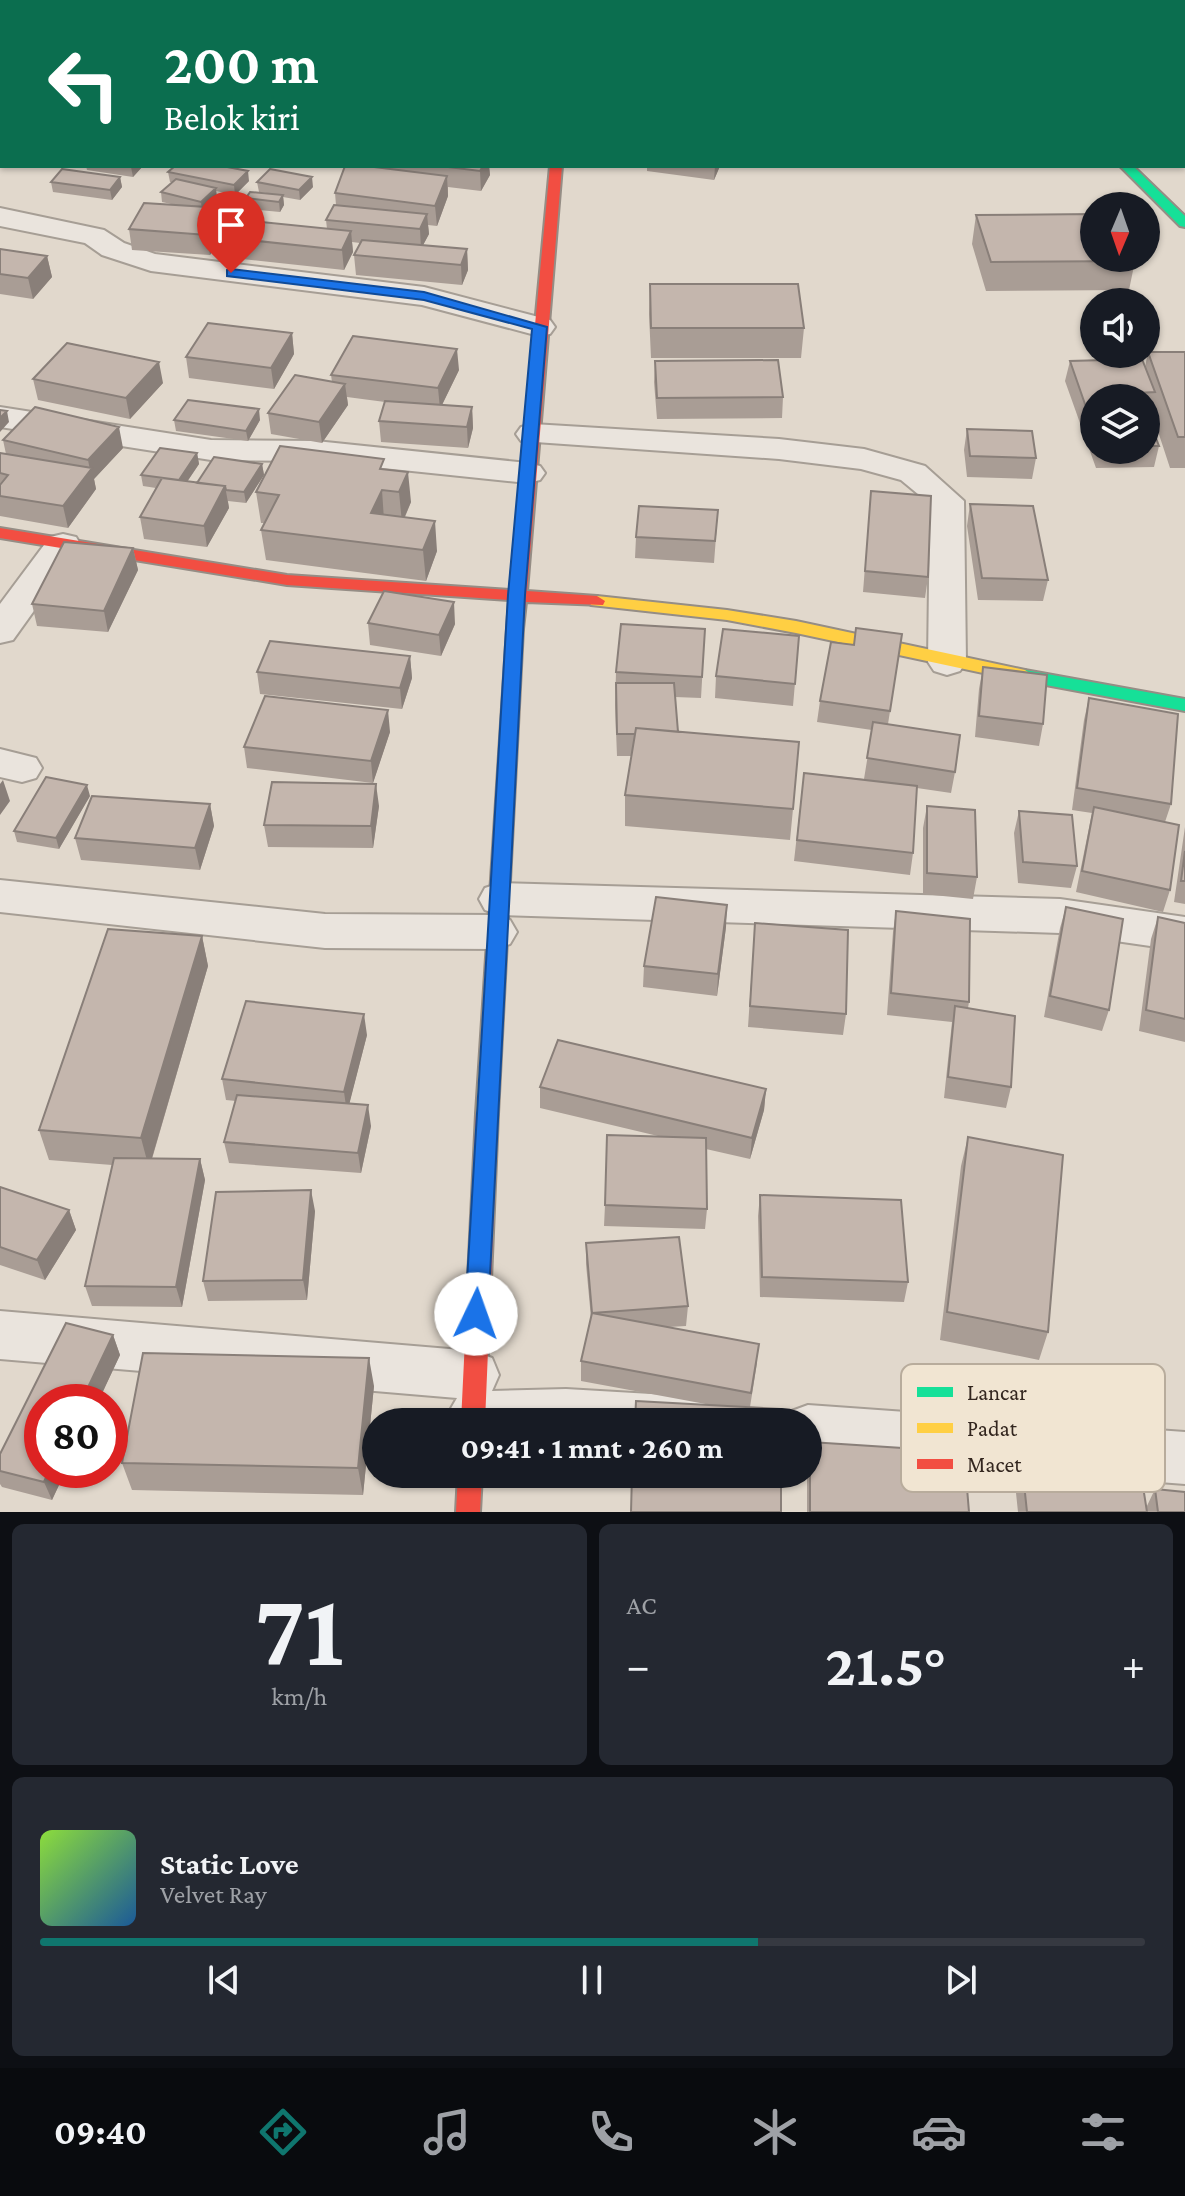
<!DOCTYPE html>
<html lang="id">
<head>
<meta charset="utf-8">
<style>
	body { margin:0; font-family:"Crimson Pro",serif; background:#242831; color:#f1f3f6; height:100vh; display:flex; flex-direction:column; font-size:30px; white-space:nowrap }
	* { box-sizing:border-box; margin:0 }
	p { font-size:26px; color:#9ea1a6 }
	.icon { flex:none; width:44px; height:44px; fill:none; stroke:currentColor; stroke-width:2; stroke-linecap:round; stroke-linejoin:round }
	.map { position:relative; height:1512px; overflow:hidden }
	.details { display:flex; flex-direction:column; gap:12px; padding:12px; background:#0d0f14; flex:1 }
	.details>* { flex:none }
	.top-card { position:absolute; left:0px; top:0px; width:1186px; height:168px; box-shadow:0 2px 6px #0004; background:#0b6e4f; color:#fff; overflow:hidden }
	.needle { width:52px; rotate:182deg }
	.fabs { position:absolute; left:1080px; top:192px; display:grid; gap:16px }
	.fabs a { display:grid; place-items:center; width:80px; height:80px; border-radius:50%; background:#171b24; box-shadow:0 2px 6px #0004; font-size:40px }
	.speed { position:absolute; left:24px; top:1384px; display:flex; gap:16px; font-size:40px; font-weight:700; text-align:center }
	.speed>* { display:grid; place-content:center; width:104px; height:104px; border-radius:50%; background:#171b24; box-shadow:0 2px 6px #0004; line-height:1 }
	.speed .limit { border:12px solid #d22; background:#fff; color:#111 }
	.pin { position:absolute; display:grid; place-items:center; width:68px; height:68px; color:#fff; margin:-82px -34px; border-radius:50% 50% 50% 0; rotate:-45deg; box-shadow:0 0 8px #0007 }
	.pin .icon { rotate:45deg }
	.me { position:absolute; width:88px; margin:-44px; rotate:3deg; stroke-linejoin:round; filter:drop-shadow(0 0 6px #0008) }
	.turn { display:flex; align-items:center; gap:28px; height:168px; padding:0 32px; font-size:36px }
	.turn .icon { width:104px; height:104px; stroke-width:2.5 }
	.turn b { display:block; font-size:56px; line-height:68px }
	.big { font-size:60px; font-weight:700; line-height:1.1 }
	.details .tile { flex:1; display:flex; flex-direction:column; justify-content:center; gap:12px; min-width:0; padding:0 28px; border-radius:12px; background:#242831 }
	.details .dial { align-items:center; gap:0 }
	.dial b { font-size:104px; line-height:1 }
	.song { display:flex; align-items:center; gap:24px }
	.cover { width:96px; height:96px; border-radius:12px; background:linear-gradient(135deg,hsl(90 70% 55%),hsl(210 70% 35%)) }
	.played { height:8px; border-radius:4px; background:linear-gradient(90deg,#0f766e 65%,#363941 65%) }
	.keys { display:flex; justify-content:space-around; direction:ltr }
	.heat { display:flex; justify-content:space-between; align-items:center; font-size:44px; direction:ltr }
	.details .tiles { flex:1; display:grid; gap:12px; grid-template-columns:1fr 1fr }
	.tile:last-child { grid-column:span 2 }
	.trip { position:absolute; left:362px; top:1408px; width:460px; height:80px; border-radius:40px; background:#171b24; box-shadow:0 2px 6px #0004; font-weight:700; line-height:80px; text-align:center }
	.dock { display:flex; height:128px; justify-content:space-around; align-items:center; background:#090b0e; color:#9ea1a6 }
	.dock .icon { width:56px; height:56px }
	.dock .active { color:#0f766e }
	.dock b { font-size:36px; color:#f1f3f6 }
	.map>svg:first-child { display:block }
</style>
</head>
<body>
<div class="map">
<svg width="1185" height="1512" viewBox="0 0 1185 1512">
	<rect width="100%" height="100%" fill="#e1d8cc"/>
	<g fill="none" stroke-linecap="round" stroke-linejoin="round">
		<!-- lane casing -->
		<g stroke="#a69e95" stroke-width="24">
			<path id="lane" d="M823,2L824,0"/>
		</g>
		<!-- street casing -->
		<g stroke="#a69e95" stroke-width="4">
			<path id="street" d="M0,208L104,230L124,243L155,254L424,287L550,320L555,327L550,334L539,336L422,305L151,271L102,255L85,243L0,226Z
				M0,407L211,440L316,441L528,463L540,466L545,473L540,480L528,483L316,461L211,460L0,427Z
				M533,424L779,439L864,449L925,466L964,501L966,662L960,671L947,675L934,671L928,662L930,504L901,480L861,469L779,459L521,441L516,434L521,427Z
				M63,534L76,537L81,545L13,640L0,643V604L50,537Z
				M0,749L36,758L42,768L36,778L22,782L0,777Z
				M0,880L325,914L495,915L510,920L517,932L510,944L495,949L325,948L0,912Z
				M500,883L1060,899L1185,917V951L1060,933L500,915L485,910L479,899L485,888Z
				M0,1311L473,1351L492,1358L499,1375L492,1391L566,1389L702,1397L721,1404L729,1422H449L446,1417L457,1398L0,1359Z
				M808,1405L1185,1432V1484L808,1455V1422H785L789,1412Z"/>
		</g>
		<!-- fast casing -->
		<g stroke="#958d85" stroke-width="4">
			<path id="fast" d="M1120,166H1133L1185,216V227L1180,226Z
				M1025,670L1185,699V711L1019,680L1016,676L1019,672Z"/>
		</g>
		<!-- slow casing -->
		<g stroke="#958d85" stroke-width="4">
			<path id="slow" d="M597,596L727,610L796,621L1025,670L1034,676L1025,682L796,633L727,620L591,605L589,601Z
				M515,623L523,629L498,1114L495,1120L487,1123L479,1120L476,1114L507,629Z"/>
		</g>
		<!-- jam casing -->
		<g stroke="#958d85" stroke-width="4">
			<path id="jam" d="M561,0H573V2H561Z
				M550,166H562L527,591L597,596L605,601L603,605L526,602L523,629L515,635L507,629L509,600L287,585L0,538V528L287,575L510,590Z
				M487,1105L495,1108L498,1114L485,1422H461L476,1114L479,1108Z
				M458,1474H482L480,1512H456Z"/>
		</g>
		<!-- lane -->
		<use href="#lane" stroke="#eae4dd" stroke-width="20"/>
		<!-- street -->
		<use href="#street" fill="#eae4dd" fill-rule="evenodd"/>
		<!-- fast -->
		<use href="#fast" fill="#16e098" fill-rule="evenodd"/>
		<!-- slow -->
		<use href="#slow" fill="#ffcf43" fill-rule="evenodd"/>
		<!-- jam -->
		<use href="#jam" fill="#f24e42" fill-rule="evenodd"/>
	</g>
	<!-- wall -->
	<path fill="#a99d95" fill-rule="evenodd" d="M108,0H201L199,2H108Z
		M1066,0H1172L1171,2H1072Z
		M2,58V109H0V59Z
		M86,166H143L133,177L87,170Z
		M345,166H489L490,175L481,191L448,187V196L437,226L428,225L429,234L423,245L467,249L468,270L462,285L356,275L354,255L360,243L352,242L353,252L344,270L223,257L220,237L210,255L132,250L129,229L171,204L162,202L161,192L172,182H170L168,172L249,181L235,195L216,191L217,199L208,207L225,228L327,229L326,220L336,205L335,193Z
		M615,166H642V168Z
		M647,166H720L714,180L647,171Z
		M120,177L122,187L112,200L53,192L51,182Z
		M257,182L313,187L300,200L283,197L284,205L280,212L248,209L246,198L267,193L259,192Z
		M976,215L1135,261L1129,290L986,291L972,244Z
		M0,249L47,256L52,277L33,299L0,294Z
		M650,284L804,328L801,358H651L649,314Z
		M292,333L294,354L274,389L189,378L186,357Z
		M1148,352H1185V468H1170L1151,410L1150,413H1146L1159,446L1154,467L1096,468L1065,381L1070,361L1145,367ZM1094,398H1146V450H1094Z
		M655,361L783,397L782,418L657,419L654,382Z
		M459,370L442,405L472,407L473,428L468,448L381,442L379,421L385,402L347,397L348,405L322,443L271,434L268,413L332,382L331,375Z
		M33,379L163,383L130,419L38,400Z
		M174,420H260L248,441L176,431Z
		M967,429L1036,458L1032,479L967,477L964,450Z
		M3,440L123,448L94,479L96,489L68,528L0,516V453L6,454Z
		M197,453L199,464L187,482L197,483L262,464L264,475L246,503L228,501L229,508L207,547L144,539L140,517L156,488L143,486L141,475Z
		M385,469L411,502L405,517L437,551L426,581L266,560L261,530L264,523H261L256,492Z
		M871,491L928,577L925,598L863,592Z
		M970,504L1048,580L1043,601L978,600L967,526Z
		M718,510L714,563L635,558L636,537Z
		M133,548L138,570L108,632L37,626L32,604Z
		M368,623L455,624L441,656L370,645Z
		M705,629L701,698L675,697L678,732L793,809L790,840L625,826V795L632,756H617L615,705L616,672Z
		M902,634L888,724L955,772L951,793L917,788L913,853L910,875L794,861L804,773L864,779L872,730L817,722L820,701L854,645Z
		M799,636L793,706L715,698L716,676Z
		M410,656L412,678L402,709L260,694L257,672Z
		M983,667L1043,724L1039,746L975,737L979,689Z
		M1089,698L1171,804L1165,822L1170,890L1163,912L1076,892L1092,813L1072,810L1084,720Z
		M390,732L373,783L247,768L244,747Z
		M90,796L59,849L17,842L14,831Z
		M210,804L214,826L200,870L81,860L75,838Z
		M379,806L373,848L268,847L264,825Z
		M927,806L977,877L973,899L923,894V828Z
		M1019,811L1077,866L1071,888L1018,883L1014,833Z
		M1185,827V904L1174,902Z
		M1066,907L1109,1010L1102,1031L1044,1017L1060,928Z
		M896,911L969,1002L968,1008L1011,1087L1006,1108L944,1098L952,1022L887,1015L893,932Z
		M1158,917L1185,923V1042L1139,1031L1151,939Z
		M755,923L846,1014L843,1035L748,1027Z
		M726,927L717,996L643,987L644,966Z
		M202,936L208,966L152,1159H200L205,1180L182,1307L92,1306L85,1286L112,1165L49,1160L39,1130Z
		M367,1035L349,1104L371,1126L361,1173L229,1163L224,1142L236,1101L226,1100L222,1079Z
		M540,1087L766,1089L764,1110L750,1159L706,1149L707,1209L705,1229L604,1226L605,1205L658,1136L540,1108Z
		M968,1137L1048,1332L1039,1360L940,1340L961,1166Z
		M0,1187L69,1210L76,1230L45,1280L0,1265Z
		M760,1195L908,1282L904,1302L760,1297L758,1216Z
		M315,1211L307,1300L208,1301L203,1281Z
		M586,1243L688,1306L686,1326L669,1327L757,1363L750,1407L711,1405L581,1381V1361L591,1318L586,1264Z
		M113,1335L120,1355L52,1500L2,1487L0,1484V1471Z
		M374,1386L363,1495L132,1490L122,1463Z
		M810,1442L969,1512H807V1474H808V1455Z
		M1023,1474L1147,1512H1018L1016,1493Z
		M1155,1489L1185,1512H1147L1146,1508Z"/>
	<!-- shaded-wall -->
	<path fill="#897f79" d="M3,0H26V2H2V23L0,25V3Z
		M175,0H201L199,2H175Z
		M2,32V54L0,56V34Z
		M2,140V164L0,166V142Z
		M132,166H143L133,177L131,167Z
		M483,166H489L490,175L481,191L480,171Z
		M715,166H720L714,180Z
		M248,171L249,181L235,195L234,185Z
		M447,176L448,196L437,226L435,206Z
		M120,177L122,187L112,200L110,190Z
		M312,177L313,187L300,200L299,190Z
		M216,188L217,199L202,212L201,202Z
		M283,195L284,205L280,212L279,202Z
		M222,208L225,228L210,255L207,235Z
		M427,214L429,234L421,249L420,229Z
		M351,231L353,252L344,270L342,250Z
		M467,249L468,270L462,285L461,265Z
		M47,256L52,277L33,299L28,278Z
		M292,333L294,354L274,389L271,368Z
		M457,349L459,370L440,409L438,388Z
		M159,362L163,383L130,419L126,398Z
		M345,384L348,405L322,443L319,422Z
		M472,407L473,428L468,448L467,427Z
		M259,409L260,420L248,441L246,431Z
		M7,411L9,422L0,432V418Z
		M119,427L123,448L94,479L96,489L68,528L63,506L90,470L88,460Z
		M197,453L199,464L180,492L178,481Z
		M262,464L264,475L246,503L244,492Z
		M408,472L411,502L402,523L399,492Z
		M225,486L229,508L207,547L204,526Z
		M382,490L384,520L371,513Z
		M435,521L437,551L426,581L423,550Z
		M133,548L138,570L108,632L104,611Z
		M454,602L455,624L441,656L439,635Z
		M410,656L412,678L402,709L400,688Z
		M388,710L390,732L373,783L371,761Z
		M3,780L10,801L0,815V784Z
		M376,784L379,806L373,848L371,826Z
		M87,785L90,796L59,849L56,838Z
		M210,804L214,826L200,870L195,848Z
		M727,905L726,927L717,996L718,974Z
		M202,936L208,966L149,1168L141,1138Z
		M364,1014L367,1035L347,1113L344,1092Z
		M766,1089L764,1110L750,1159L752,1138Z
		M368,1105L371,1126L361,1173L358,1153Z
		M200,1159L205,1180L182,1307L176,1287Z
		M311,1190L315,1211L307,1300L303,1280Z
		M69,1210L76,1230L45,1280L37,1260Z
		M113,1335L120,1355L98,1402H81Z
		M369,1358L374,1386L363,1495L358,1468Z
		M49,1470H66L52,1500L44,1482Z"/>
	<!-- building -->
	<path fill="#c4b6ad" stroke="#897f79" stroke-width="2" d="M123,0H175L186,2H121Z
		M337,0H388L386,2H335Z
		M406,0H491L490,2H405Z
		M1030,0H1062L1068,2H1027Z
		M1122,0H1167L1164,2H1128Z
		M0,12H2V32L0,34Z
		M1184,53H1185L1184,107Z
		M2,58V91L0,90V59Z
		M175,166H222L248,171L234,185L168,172Z
		M345,166H366L447,176L435,206L335,193Z
		M440,166H483L480,171Z
		M62,169L120,177L110,190L51,182Z
		M270,169L312,177L299,190L257,182Z
		M176,179L216,188L201,202L161,192Z
		M250,192L283,195L279,202L246,198Z
		M144,203L222,208L207,235L129,229Z
		M334,205L427,214L420,229L326,220Z
		M1094,214V258H1134L1135,261L991,262L976,215Z
		M231,219L351,231L342,250L220,237Z
		M362,240L467,249L461,265L354,255Z
		M0,249L47,256L28,278L0,274Z
		M650,284H798L804,328H651Z
		M208,323L292,333L271,368L186,357Z
		M353,336L457,349L438,388L331,375Z
		M67,343L159,362L126,398L33,379Z
		M1148,352H1185V437H1178Z
		M1142,359L1155,392L1138,393L1140,398H1094V430L1070,361Z
		M778,360L783,397L657,398L655,361Z
		M295,375L345,384L319,422L268,413Z
		M188,400L259,409L246,431L174,420Z
		M385,401L472,407L467,427L379,421Z
		M35,407L119,427L88,460L3,440Z
		M0,410L7,411L0,418Z
		M1146,413L1159,446H1146Z
		M967,429L1032,431L1036,458L970,456Z
		M280,446L384,459L380,469L408,472L399,492L382,490L371,513L435,521L423,550L261,530L279,495L256,492Z
		M160,448L197,453L179,480L141,475Z
		M0,453L92,468L63,506L0,496V485L8,475L0,473Z
		M214,457L262,464L244,492L226,490L225,486L197,483Z
		M162,478L225,486L204,526L140,517Z
		M871,491L931,496L928,577L865,571Z
		M970,504L1033,506L1048,580L982,578Z
		M639,506L718,510L715,541L636,537Z
		M64,542L133,548L104,611L32,604Z
		M384,591L454,602L439,635L368,623Z
		M621,624L705,629L702,677L616,672Z
		M856,628L902,634L890,711L820,701L831,642L854,645Z
		M723,629L799,636L795,684L716,676Z
		M270,641L410,656L400,688L257,672Z
		M983,667L1047,675L1043,724L979,716Z
		M616,683H674L678,732L636,728L635,734H617Z
		M265,696L388,710L371,761L244,747Z
		M1089,698L1178,714L1171,804L1077,788Z
		M873,722L960,735L955,772L867,758Z
		M636,728L799,742L793,809L625,795Z
		M804,773L917,786L913,853L797,840Z
		M46,777L87,785L56,838L14,831Z
		M272,782L376,784L371,826L264,825Z
		M92,796L210,804L195,848L75,838Z
		M927,806L975,810L977,877L927,873Z
		M1094,807L1179,825L1170,890L1082,871Z
		M1019,811L1072,815L1077,866L1023,862Z
		M1185,851V881H1181Z
		M656,897L727,905L718,974L644,966Z
		M1066,907L1123,919L1109,1010L1050,996Z
		M896,911L970,919L969,1002L891,993Z
		M1158,917L1185,923V1019L1146,1010Z
		M755,923L848,930L846,1014L750,1006Z
		M108,929L202,936L141,1138L39,1130Z
		M246,1001L364,1014L344,1092L222,1079Z
		M955,1006L1015,1016L1011,1087L948,1077Z
		M558,1040L766,1089L752,1138L540,1087Z
		M237,1095L368,1105L358,1153L224,1142Z
		M607,1135L706,1138L707,1209L605,1205Z
		M968,1137L1063,1155L1048,1332L947,1312Z
		M114,1158L200,1159L176,1287L85,1286Z
		M0,1187L69,1210L37,1260L0,1247Z
		M311,1190L303,1280L203,1281L216,1192Z
		M760,1195L901,1200L908,1282L762,1277Z
		M679,1237L688,1306L592,1313L586,1243Z
		M592,1313L759,1344L751,1393L581,1361Z
		M66,1323L113,1335L81,1402H42V1470H49L44,1482L0,1471V1454Z
		M143,1353L369,1358L358,1468L122,1463Z
		M636,1401L780,1409V1422H635Z
		M810,1442L964,1452L969,1512H810Z
		M632,1474H781V1512H631Z
		M1023,1474L1142,1480L1147,1512H1027Z
		M1155,1489L1185,1492V1512H1158Z"/>
	<!-- route -->
	<path fill="#1a73e8" stroke="#114b97" stroke-width="2" d="M231,269L424,292L547,327L525,595L488,1314L485,1322L476,1325L468,1322L465,1314L508,595L532,329L424,300L227,276V270Z"/>
	<!-- legend -->
	<rect x="901" y="1364" width="264" height="128" rx="12" fill="#f1e5d2" stroke="#b8ac9c" stroke-width="2"/>
	<rect x="917" y="1387" width="36" height="10" fill="#16e098"/>
	<rect x="917" y="1423" width="36" height="10" fill="#ffcf43"/>
	<rect x="917" y="1459" width="36" height="10" fill="#f24e42"/>
	<g font-size="22" fill="#33261f">
		<text x="967" y="1400">Lancar</text>
		<text x="967" y="1436">Padat</text>
		<text x="967" y="1472">Macet</text>
	</g>
</svg>
<div class="fabs">
<a><svg class="needle" viewBox="-14 -14 28 28"><path d="M0-13l5 13h-10z" fill="#e53935"/><path d="M0 13l5-13h-10z" fill="#9ea1a6"/></svg></a>
<a><svg class="icon" aria-label="sound" viewBox="0 0 24 24"><path d="M4 9h4l5-4v14l-5-4H4zM17 9q2 3 0 6"/></svg></a>
<a><svg class="icon" aria-label="layers" viewBox="0 0 24 24"><path d="M12 4l9 5-9 5-9-5zM3 14l9 5 9-5"/></svg></a>
</div>
<div class="speed"><div class="limit">80</div></div>
<div class="pin" style="left:231px;top:273px;background:#d93025"><svg class="icon" aria-label="arrive" viewBox="0 0 24 24"><path d="M6 21V4h12l-3 4 3 4H6"/></svg></div>
<svg class="me" style="left:476px;top:1314px" viewBox="-20 -20 40 40"><circle r="19" fill="#fff"/><path d="M0-13L10 11 0 6-10 11z" fill="#1a73e8"/></svg>
<div class="trip">09:41 · 1 mnt · 260 m</div>
<div class="top-card">
<div class="turn"><svg class="icon" aria-label="left" viewBox="0 0 24 24"><path d="M17 20v-9H6M10 6l-5 5 5 5"/></svg><div><b>200 m</b>Belok kiri</div></div>
</div>
</div>
<section class="details">
<div class="tiles">
<div class="tile dial"><b>71</b><p>km/h</p></div>
<div class="tile"><p>AC</p>
<div class="heat"><a>−</a><b class="big">21.5°</b><a>+</a></div>
</div>
<div class="tile">
<div class="song"><i class="cover"></i><div><b>Static Love</b><p>Velvet Ray</p></div></div>
<div class="played"></div>
<div class="keys"><svg class="icon" aria-label="previous" viewBox="0 0 24 24"><path d="M18 5L8 12l10 7zM5 5v14"/></svg><svg class="icon" aria-label="pause" viewBox="0 0 24 24"><path d="M8 5v14M16 5v14"/></svg><svg class="icon" aria-label="next" viewBox="0 0 24 24"><path d="M6 5l10 7-10 7zM19 5v14"/></svg></div>
</div>
</div>
</section>
<nav class="dock">
<b>09:40</b>
<svg class="icon active" aria-label="directions" viewBox="0 0 24 24"><path d="M12 3l9 9-9 9-9-9zM9 14v-3h6M13 9l2 2-2 2"/></svg>
<svg class="icon" aria-label="music" viewBox="0 0 24 24"><path d="M9 18V5l10-2v13"/><circle cx="6" cy="18" r="3"/><circle cx="16" cy="16" r="3"/></svg>
<svg class="icon" aria-label="phone" viewBox="0 0 24 24"><path d="M5 4h4l2 5-3 2q2 4 5 5l2-3 5 2v4C11 20 4 13 5 4z"/></svg>
<svg class="icon" aria-label="climate" viewBox="0 0 24 24"><path d="M12 3v18M4 7l16 10M4 17L20 7"/></svg>
<svg class="icon" aria-label="car" viewBox="0 0 24 24"><path d="M5 17H2v-5l4-1 3-4h7l3 4 3 1v5h-3M9 17h6M6 11h13"/><circle cx="7" cy="17" r="2"/><circle cx="17" cy="17" r="2"/></svg>
<svg class="icon" aria-label="filters" viewBox="0 0 24 24"><path d="M4 7h16M4 17h16"/><circle cx="9" cy="7" r="2"/><circle cx="15" cy="17" r="2"/></svg>
</nav>
</body>
</html>
